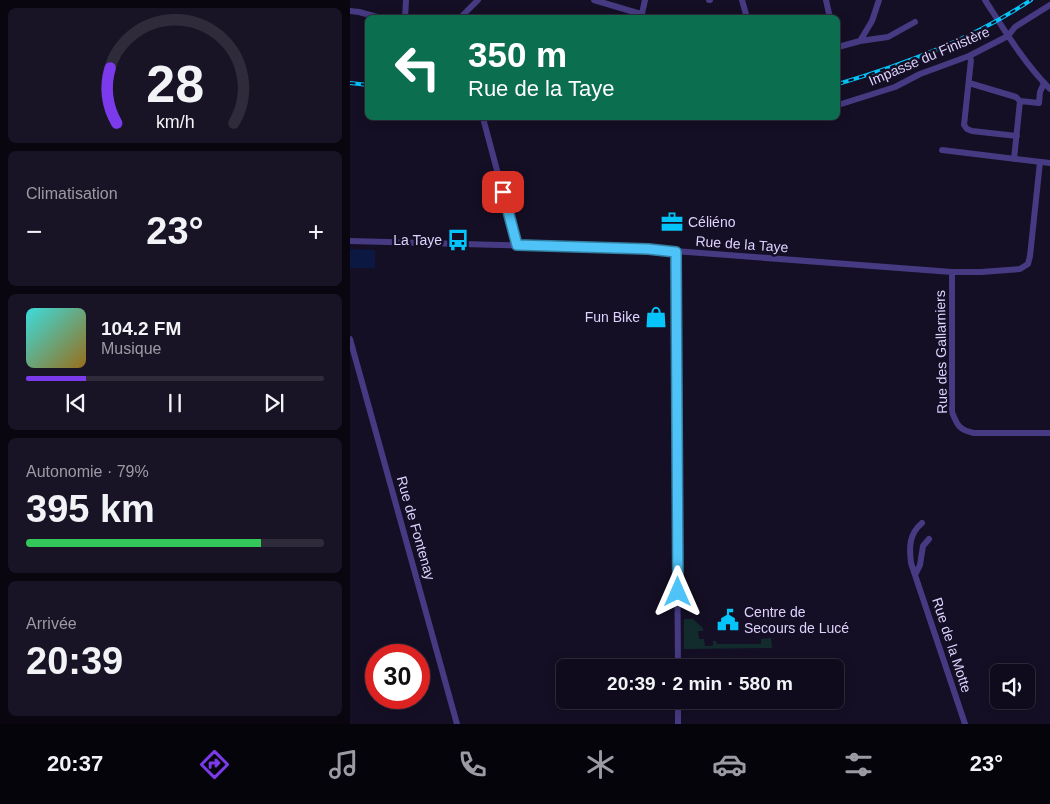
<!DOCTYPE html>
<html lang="fr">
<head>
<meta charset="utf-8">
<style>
	body { margin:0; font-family:Helvetica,sans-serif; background:#191425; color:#f1f3f6; height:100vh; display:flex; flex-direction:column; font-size:19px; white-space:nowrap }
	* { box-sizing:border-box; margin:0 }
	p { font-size:16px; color:#9c9ba3 }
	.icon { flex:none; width:28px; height:28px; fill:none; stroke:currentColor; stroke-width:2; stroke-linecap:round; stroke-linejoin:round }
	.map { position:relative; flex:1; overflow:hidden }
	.side { display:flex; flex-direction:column; gap:8px; padding:8px; background:#09060f; width:350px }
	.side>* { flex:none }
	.hud { position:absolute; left:15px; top:15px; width:475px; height:105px; border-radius:8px; box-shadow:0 2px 12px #0003,0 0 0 1px #302b3b; background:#0b6e4f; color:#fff; overflow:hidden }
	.controls { position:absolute; left:640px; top:664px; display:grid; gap:10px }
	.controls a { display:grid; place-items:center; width:45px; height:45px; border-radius:8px; background:#100b1c; box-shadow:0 2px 12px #0003,0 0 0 1px #302b3b; font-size:25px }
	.speed { position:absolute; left:15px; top:644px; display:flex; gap:10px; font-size:25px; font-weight:700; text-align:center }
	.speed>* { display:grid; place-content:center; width:65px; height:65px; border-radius:50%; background:#100b1c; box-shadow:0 2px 12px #0003,0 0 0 1px #302b3b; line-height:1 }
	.speed .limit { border:8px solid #d22; background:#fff; color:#111 }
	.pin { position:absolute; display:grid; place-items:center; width:42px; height:42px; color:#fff; margin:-21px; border-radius:10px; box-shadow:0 2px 8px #0006 }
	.me { position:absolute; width:55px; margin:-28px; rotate:0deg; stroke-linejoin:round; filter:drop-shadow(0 0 4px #0008) }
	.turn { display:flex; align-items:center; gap:18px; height:105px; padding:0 20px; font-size:22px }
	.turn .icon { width:65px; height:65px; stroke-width:2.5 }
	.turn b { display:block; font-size:35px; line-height:42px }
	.big { font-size:38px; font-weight:700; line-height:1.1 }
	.side .tile { flex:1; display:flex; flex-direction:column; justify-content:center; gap:8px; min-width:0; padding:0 18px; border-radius:8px; background:#191425 }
	.side .dial { align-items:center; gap:0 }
	.dial svg { height:130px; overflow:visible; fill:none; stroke:#302b3b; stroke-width:7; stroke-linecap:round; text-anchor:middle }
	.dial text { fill:#f1f3f6; stroke:none }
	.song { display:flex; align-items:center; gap:15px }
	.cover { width:60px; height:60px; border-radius:8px; background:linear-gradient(135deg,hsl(180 70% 55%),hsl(40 70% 35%)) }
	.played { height:5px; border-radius:2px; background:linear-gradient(90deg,#7c3aed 20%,#302b3b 20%) }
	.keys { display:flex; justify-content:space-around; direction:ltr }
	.heat { display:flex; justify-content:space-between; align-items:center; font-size:28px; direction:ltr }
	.charge { height:8px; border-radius:4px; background:linear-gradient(90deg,#34c759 79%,#302b3b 0) }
	.trip { position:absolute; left:206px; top:659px; width:288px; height:50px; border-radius:8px; background:#100b1c; box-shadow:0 2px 12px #0003,0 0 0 1px #302b3b; font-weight:700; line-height:50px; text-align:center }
	.tab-bar { display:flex; height:80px; justify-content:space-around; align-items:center; background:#06040b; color:#9c9ba3 }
	.tab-bar .icon { width:35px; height:35px }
	.tab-bar .on { color:#7c3aed }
	.tab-bar b { font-size:22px; color:#f1f3f6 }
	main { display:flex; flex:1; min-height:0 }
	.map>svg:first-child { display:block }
</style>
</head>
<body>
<main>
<section class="side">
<div class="tile dial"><svg viewBox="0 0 100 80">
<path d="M14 69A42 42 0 1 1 86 69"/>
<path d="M14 69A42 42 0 0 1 10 35" stroke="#7c3aed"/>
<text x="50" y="56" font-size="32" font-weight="700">28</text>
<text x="50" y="72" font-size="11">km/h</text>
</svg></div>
<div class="tile"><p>Climatisation</p>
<div class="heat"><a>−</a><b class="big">23°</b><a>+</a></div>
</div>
<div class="tile">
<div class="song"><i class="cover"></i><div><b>104.2 FM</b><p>Musique</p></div></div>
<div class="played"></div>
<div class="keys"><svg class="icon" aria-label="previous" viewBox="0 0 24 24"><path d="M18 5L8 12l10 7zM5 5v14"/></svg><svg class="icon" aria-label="pause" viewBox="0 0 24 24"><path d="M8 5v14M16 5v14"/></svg><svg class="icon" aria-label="next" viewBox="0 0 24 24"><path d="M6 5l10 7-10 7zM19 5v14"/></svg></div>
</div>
<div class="tile"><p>Autonomie · 79%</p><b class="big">395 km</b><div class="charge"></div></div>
<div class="tile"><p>Arrivée</p><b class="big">20:39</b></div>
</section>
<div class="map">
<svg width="700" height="724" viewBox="0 0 700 724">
	<rect width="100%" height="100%" fill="#150f25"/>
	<!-- green -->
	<path fill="#122c2e" d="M334,619H343L353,628V631H348L349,639H354L355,646H363V641H366L367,644H411V639L421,638L422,648L334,649Z"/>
	<!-- water -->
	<path fill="#0b1842" d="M0,249L25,250V268H0Z"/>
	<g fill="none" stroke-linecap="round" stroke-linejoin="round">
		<!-- street -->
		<path stroke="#463b83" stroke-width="6" d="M244,0L291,14
			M359,0H360
			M392,0L397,18
			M476,0L480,18
			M635,0C655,31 674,63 700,89
			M0,11L9,12L31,18
			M55,18L56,0
			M110,18L128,0
			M291,18L295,0
			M510,41L538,37L565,22
			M488,47L510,41L522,21L529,0
			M619,56L621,60L614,125L617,129L622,131L667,136
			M619,83L666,97L670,101L664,159
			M670,101L689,103L690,92L694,83
			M488,105L545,87L570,74L619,56L658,36L665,27L700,5
			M133,118L167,245
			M592,150L700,163
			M0,241L298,249L602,272H631L670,269L678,264L680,256L690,162
			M325,252L328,668
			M602,272V412C607,425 609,430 624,433H700
			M0,339L107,724
			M572,523C559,534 559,547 561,563L615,724
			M565,575L570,565L573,546L579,539
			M328,700V724"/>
		<!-- rail casing -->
		<g stroke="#05c4f9" stroke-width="4">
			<path id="rail" d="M0,83L18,85
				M488,84C555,64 622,39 681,0"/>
		</g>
		<!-- rail -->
		<use href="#rail" stroke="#150f25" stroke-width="2" stroke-dasharray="5.5" stroke-linecap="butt"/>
	</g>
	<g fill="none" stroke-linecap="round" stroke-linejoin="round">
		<!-- route casing -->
		<g stroke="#337fa1" stroke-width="12">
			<path id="route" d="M153,192L167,245L298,249L326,252L328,592"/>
		</g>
		<!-- route -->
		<use href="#route" stroke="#4fc3f7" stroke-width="9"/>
	</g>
	<!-- icons -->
	<defs>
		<g id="office-bare" transform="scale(1.725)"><path d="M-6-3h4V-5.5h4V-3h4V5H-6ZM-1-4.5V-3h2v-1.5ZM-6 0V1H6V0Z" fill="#05c4f9" stroke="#150f25" stroke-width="2.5" paint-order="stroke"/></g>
		<g id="bus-bare" transform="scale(1.725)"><path d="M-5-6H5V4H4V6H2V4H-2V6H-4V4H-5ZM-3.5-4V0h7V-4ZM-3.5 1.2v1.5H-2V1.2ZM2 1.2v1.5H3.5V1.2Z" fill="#05c4f9" stroke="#150f25" stroke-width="2.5" paint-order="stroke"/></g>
		<g id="shop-bare" transform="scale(1.725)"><path d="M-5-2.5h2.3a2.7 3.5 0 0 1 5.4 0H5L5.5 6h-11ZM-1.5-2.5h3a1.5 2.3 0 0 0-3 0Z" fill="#05c4f9" stroke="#150f25" stroke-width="2.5" paint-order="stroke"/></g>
		<g id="civic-bare" transform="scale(1.725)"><path d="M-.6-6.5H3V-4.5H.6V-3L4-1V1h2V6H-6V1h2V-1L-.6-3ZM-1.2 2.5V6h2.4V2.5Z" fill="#05c4f9" stroke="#150f25" stroke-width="2.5" paint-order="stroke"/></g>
	</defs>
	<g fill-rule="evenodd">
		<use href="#office-bare" x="322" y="222"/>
		<use href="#bus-bare" x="108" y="240"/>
		<use href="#shop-bare" x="306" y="317"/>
		<use href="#civic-bare" x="378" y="620"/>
	</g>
	<g text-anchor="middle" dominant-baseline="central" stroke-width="5" stroke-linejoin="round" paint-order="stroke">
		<!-- street labels -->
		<g font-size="14" fill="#ddd3fe" stroke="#150f25">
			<text transform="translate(579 56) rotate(-23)">Impasse du Finistère</text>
			<text transform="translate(392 244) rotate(4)">Rue de la Taye</text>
			<text transform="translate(591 352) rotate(-91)">Rue des Gallarniers</text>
			<text transform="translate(66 528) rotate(74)">Rue de Fontenay</text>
			<text transform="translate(602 645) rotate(72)">Rue de la Motte</text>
		</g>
		<!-- poi labels -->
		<g font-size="14" fill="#ddd3fe" stroke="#150f25" text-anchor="start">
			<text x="338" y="222">Céliéno</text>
			<text x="92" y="240" text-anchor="end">La Taye</text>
			<text x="290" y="317" text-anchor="end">Fun Bike</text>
			<text x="394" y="612">Centre de<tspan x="394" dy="16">Secours de Lucé</tspan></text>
		</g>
	</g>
</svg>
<div class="controls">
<a><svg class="icon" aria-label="sound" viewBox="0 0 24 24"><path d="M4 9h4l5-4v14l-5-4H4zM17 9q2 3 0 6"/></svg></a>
</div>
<div class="speed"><div class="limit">30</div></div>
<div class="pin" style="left:153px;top:192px;background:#d93025"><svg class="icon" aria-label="arrive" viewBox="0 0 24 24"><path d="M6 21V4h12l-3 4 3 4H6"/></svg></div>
<svg class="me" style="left:328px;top:592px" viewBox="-20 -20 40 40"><path d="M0-17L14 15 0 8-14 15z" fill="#4fc3f7" stroke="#fff" stroke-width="4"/></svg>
<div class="trip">20:39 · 2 min · 580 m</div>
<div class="hud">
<div class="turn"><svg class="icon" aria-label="left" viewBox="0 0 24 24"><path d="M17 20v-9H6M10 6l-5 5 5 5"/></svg><div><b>350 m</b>Rue de la Taye</div></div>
</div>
</div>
</main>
<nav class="tab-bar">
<b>20:37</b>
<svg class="icon on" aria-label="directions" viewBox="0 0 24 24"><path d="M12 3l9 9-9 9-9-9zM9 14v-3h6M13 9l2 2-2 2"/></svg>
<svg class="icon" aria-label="music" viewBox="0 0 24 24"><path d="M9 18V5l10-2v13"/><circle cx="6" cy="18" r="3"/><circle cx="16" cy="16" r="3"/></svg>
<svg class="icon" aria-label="phone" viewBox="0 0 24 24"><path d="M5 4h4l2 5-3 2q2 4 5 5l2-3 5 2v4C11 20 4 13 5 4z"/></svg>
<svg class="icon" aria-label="climate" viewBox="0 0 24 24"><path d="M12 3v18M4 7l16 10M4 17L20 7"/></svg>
<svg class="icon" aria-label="car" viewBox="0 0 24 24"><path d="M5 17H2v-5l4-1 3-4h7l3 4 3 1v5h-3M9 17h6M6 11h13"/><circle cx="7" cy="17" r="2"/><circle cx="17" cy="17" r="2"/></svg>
<svg class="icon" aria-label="filters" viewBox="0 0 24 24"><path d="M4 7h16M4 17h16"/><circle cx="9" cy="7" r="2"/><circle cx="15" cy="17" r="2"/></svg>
<b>23°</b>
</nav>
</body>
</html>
